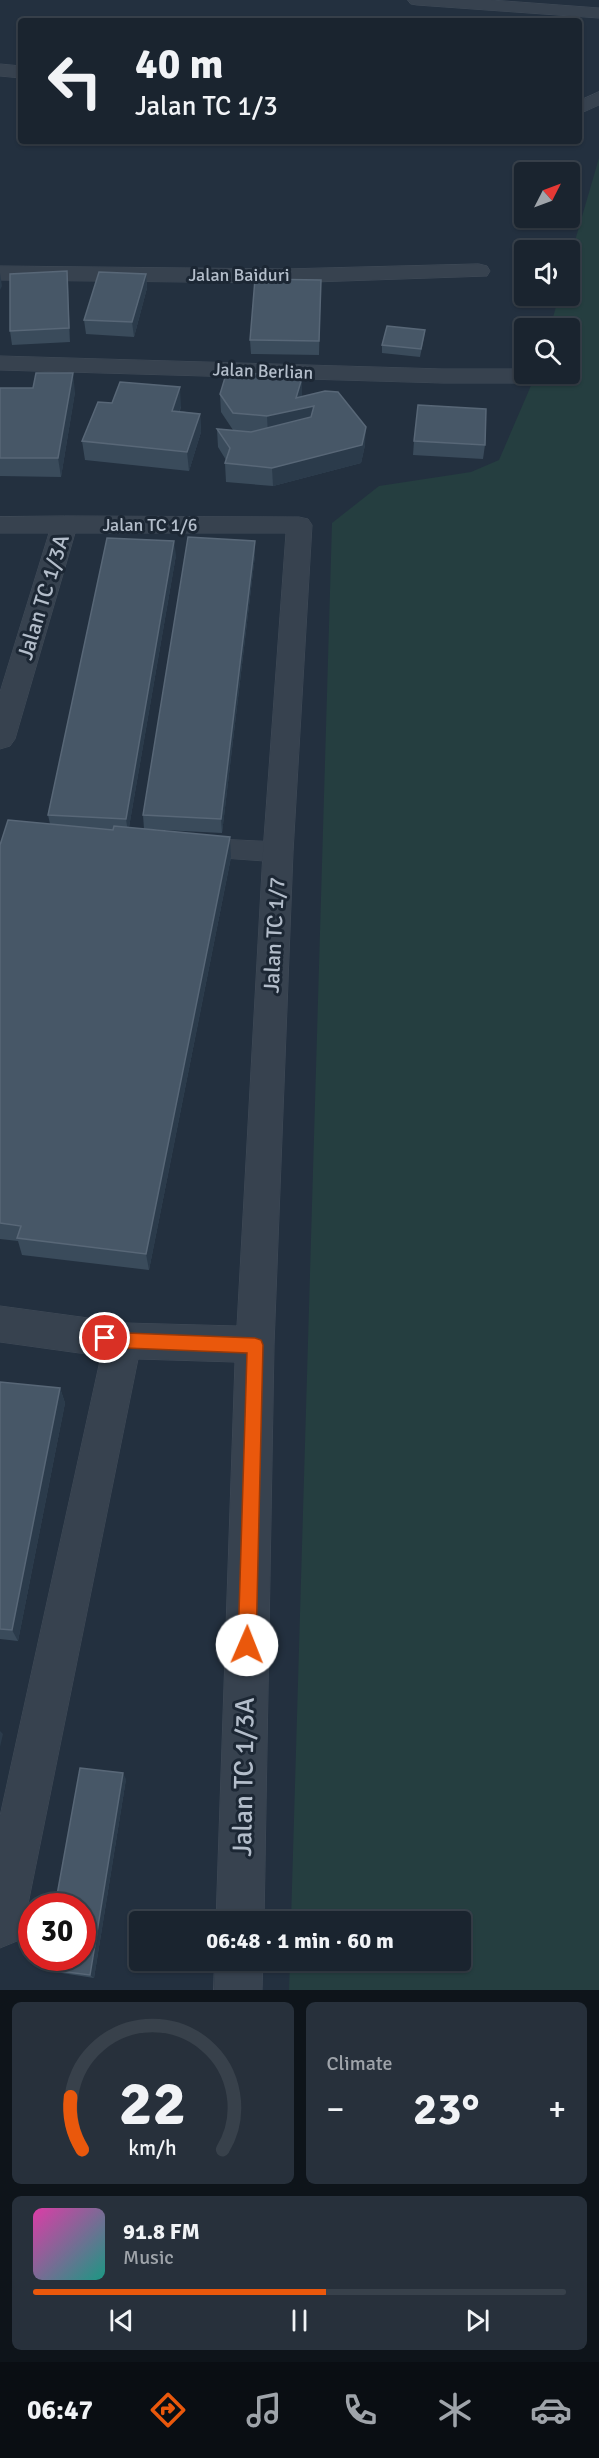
<!DOCTYPE html>
<html lang="en">
<head>
<meta charset="utf-8">
<style>
	body { margin:0; font-family:Signika,sans-serif; background:#27303b; color:#f1f3f6; height:100vh; display:flex; flex-direction:column; font-size:22px; white-space:nowrap }
	* { box-sizing:border-box; margin:0 }
	p { font-size:20px; color:#9fa4aa }
	.icon { flex:none; width:33px; height:33px; fill:none; stroke:currentColor; stroke-width:2; stroke-linecap:round; stroke-linejoin:round }
	.map { position:relative; height:1990px; overflow:hidden }
	.drawer { display:flex; flex-direction:column; gap:12px; padding:12px; background:#0e141a; flex:1 }
	.drawer>* { flex:none }
	.guide { position:absolute; left:18px; top:18px; width:564px; height:126px; border-radius:6px; box-shadow:0 2px 4px #0004,0 0 0 2px #38414b; background:#1a242f; color:#f1f3f6; overflow:hidden }
	.needle { width:39px; rotate:48deg }
	.fabs { position:absolute; left:514px; top:162px; display:grid; gap:12px }
	.fabs a { display:grid; place-items:center; width:66px; height:66px; border-radius:6px; background:#1a242f; box-shadow:0 2px 4px #0004,0 0 0 2px #38414b; font-size:30px }
	.speed { position:absolute; left:18px; top:1893px; display:flex; gap:12px; font-size:30px; font-weight:700; text-align:center }
	.speed>* { display:grid; place-content:center; width:78px; height:78px; border-radius:50%; background:#1a242f; box-shadow:0 2px 4px #0004,0 0 0 2px #38414b; line-height:1 }
	.speed .limit { border:9px solid #d22; background:#fff; color:#111 }
	.pin { position:absolute; display:grid; place-items:center; width:51px; height:51px; color:#fff; margin:-26px; border:3px solid #fff; border-radius:50%; box-shadow:0 2px 6px #0007 }
	.me { position:absolute; width:66px; margin:-33px; rotate:1deg; stroke-linejoin:round; filter:drop-shadow(0 0 4px #0008) }
	.turn { display:flex; align-items:center; gap:21px; height:126px; padding:0 18px; font-size:27px }
	.turn .icon { width:78px; height:78px; stroke-width:2.5 }
	.turn b { display:block; font-size:42px; line-height:51px }
	.big { font-size:45px; font-weight:700; line-height:1.1 }
	.drawer .tile { flex:1; display:flex; flex-direction:column; justify-content:center; gap:9px; min-width:0; padding:0 21px; border-radius:9px; background:#27303b }
	.drawer .dial { align-items:center; gap:0 }
	.dial svg { height:156px; overflow:visible; fill:none; stroke:#38414b; stroke-width:7; stroke-linecap:round; text-anchor:middle }
	.dial text { fill:#f1f3f6; stroke:none }
	.song { display:flex; align-items:center; gap:18px }
	.cover { width:72px; height:72px; border-radius:9px; background:linear-gradient(135deg,hsl(320 70% 55%),hsl(170 70% 35%)) }
	.played { height:6px; border-radius:3px; background:linear-gradient(90deg,#ea580c 55%,#38414b 55%) }
	.keys { display:flex; justify-content:space-around; direction:ltr }
	.heat { display:flex; justify-content:space-between; align-items:center; font-size:33px; direction:ltr }
	.drawer .tiles { flex:1; display:grid; gap:12px; grid-template-columns:1fr 1fr }
	.tile:last-child { grid-column:span 2 }
	.trip { position:absolute; left:129px; top:1911px; width:342px; height:60px; border-radius:6px; background:#1a242f; box-shadow:0 2px 4px #0004,0 0 0 2px #38414b; font-weight:700; line-height:60px; text-align:center }
	.tab-bar { display:flex; height:96px; justify-content:space-around; align-items:center; background:#0a0e13; color:#9fa4aa }
	.tab-bar .icon { width:42px; height:42px }
	.tab-bar .active { color:#ea580c }
	.tab-bar b { font-size:27px; color:#f1f3f6 }
	.map>svg:first-child { display:block }
</style>
</head>
<body>
<div class="map">
<svg width="599" height="1990" viewBox="0 0 599 1990">
	<rect width="100%" height="100%" fill="#23303f"/>
	<!-- green -->
	<path fill="#253e40" d="M599,158V1990H289L290,1961L460,1960V1922L291,1921L332,523L379,486L471,472L499,460L536,374H570V328H550L559,296H570V258Z"/>
	<g fill="none" stroke-linecap="round" stroke-linejoin="round">
		<!-- lane casing -->
		<g stroke="#404b58" stroke-width="1">
			<path id="lane" d="M196,838L278,842L287,845L291,852L287,859L278,862L196,856L187,854L183,847L187,840Z"/>
		</g>
		<!-- street casing -->
		<g stroke="#404b58" stroke-width="1">
			<path id="street" d="M408,0H491L599,8V18L417,5L411,4Z
				M0,64L21,66V78L0,76Z
				M599,92V105L579,114V101Z
				M479,264L487,266L490,271L487,276L285,283L0,280V266L285,269Z
				M0,356L443,369H525V374H536L538,376L534,381L526,383H443L0,370Z
				M65,516L299,517L308,519L312,525L293,852L274,1345L264,1922H216L235,1362L138,1359L24,1924L17,1941L0,1948V1816L101,1356L0,1342V1306L125,1323L237,1326L263,852L286,533H75L15,739L10,746L0,749V692L49,533H0V517Z
				M215,1960H263L262,1990H214Z"/>
		</g>
		<!-- lane -->
		<use href="#lane" fill="#37424f" fill-rule="evenodd"/>
		<!-- street -->
		<use href="#street" fill="#37424f" fill-rule="evenodd"/>
	</g>
	<!-- wall -->
	<path fill="#3a4b5b" d="M146,274L147,288L134,337L86,334L84,320Z
		M321,280L319,355L251,354L250,340Z
		M68,285L70,342L12,345L10,331Z
		M425,330L424,337L420,357L382,353V345Z
		M0,388L75,392L61,477L0,476Z
		M220,394L302,397L365,445L361,463L273,486L226,482L225,463L226,460L218,447L217,429L233,430L221,412Z
		M181,406L180,411L200,414L201,432L189,471L85,460L82,441Z
		M414,441L485,445L483,459L413,455Z
		M255,541V555L222,833L144,829L143,815Z
		M176,555L129,827L231,857L149,1270L22,1255L18,1241L0,1239V845L50,824L48,815Z
		M0,1382L60,1388L65,1403L18,1641L0,1639Z
		M126,1779L94,1978L49,1971L44,1969Z"/>
	<!-- shaded-wall -->
	<path fill="#2b3b4b" d="M67,271L68,285L70,342L69,328Z
		M0,273L2,286L0,290Z
		M146,274L147,288L134,337L132,322Z
		M73,373L75,392L61,477L58,458Z
		M302,378V396L314,406L313,424L268,435L267,416L296,398Z
		M180,387L181,406L173,429L172,411Z
		M200,414L201,432L189,471L187,452Z
		M366,427L365,445L361,463L273,486L272,468Z
		M174,541L176,555L128,833L126,819Z
		M255,541V555L222,833L221,819Z
		M230,837L231,857L149,1270L146,1254Z
		M60,1388L65,1403L18,1641L12,1630Z
		M0,1731L3,1734L0,1747Z
		M123,1773L126,1779L94,1978L90,1975Z"/>
	<!-- building -->
	<path fill="#475767" stroke="#586777" stroke-width="1.5" d="M67,271L69,328L10,331V274Z
		M99,272L146,274L132,322L84,320Z
		M255,279L321,280L319,341L250,340Z
		M387,326L425,330L421,349L382,345Z
		M227,371L302,378L296,398L325,391L338,392L366,427L362,445L272,468L225,463L230,448L217,429L251,432L311,417L314,406L267,416L233,413L220,394Z
		M36,373H73L58,458H0V388H33Z
		M120,382L180,387L172,411L200,414L187,452L82,441L98,402L112,403Z
		M418,405L486,409L485,445L414,441Z
		M188,537L255,541L221,819L143,815Z
		M107,538L174,541L126,819L48,815Z
		M8,820L113,830L114,826L230,837L146,1254L17,1238L21,1226L0,1223V845Z
		M0,1382L60,1388L12,1630L0,1629Z
		M80,1768L123,1773L90,1975L44,1969L46,1958H82V1906H55Z"/>
	<!-- route -->
	<path fill="#ea580c" stroke="#983908" stroke-width="1.5" d="M105,1331L126,1333L255,1338L261,1340L263,1345L256,1645L254,1651L247,1654L241,1651L238,1645L247,1353L126,1348L99,1343L97,1338L99,1333Z"/>
	<g text-anchor="middle" dominant-baseline="central" stroke-width="6" stroke-linejoin="round" paint-order="stroke">
		<!-- far-street labels -->
		<g font-size="18" fill="#b3bdca" stroke="#1c2734">
			<text x="239" y="275">Jalan Baiduri</text>
			<text transform="translate(263 371) rotate(2)">Jalan Berlian</text>
			<text x="150" y="525">Jalan TC 1/6</text>
		</g>
		<!-- street labels -->
		<g font-size="22" fill="#b3bdca" stroke="#1c2734">
			<text transform="translate(43 597) rotate(-73)">Jalan TC 1/3A</text>
			<text transform="translate(274 935) rotate(-87)">Jalan TC 1/7</text>
		</g>
		<!-- near-street labels -->
		<g font-size="27" fill="#b3bdca" stroke="#1c2734">
			<text transform="translate(244 1777) rotate(-89)">Jalan TC 1/3A</text>
		</g>
	</g>
</svg>
<div class="fabs">
<a><svg class="needle" viewBox="-14 -14 28 28"><path d="M0-13l5 13h-10z" fill="#e53935"/><path d="M0 13l5-13h-10z" fill="#9fa4aa"/></svg></a>
<a><svg class="icon" aria-label="sound" viewBox="0 0 24 24"><path d="M4 9h4l5-4v14l-5-4H4zM17 9q2 3 0 6"/></svg></a>
<a><svg class="icon" aria-label="search" viewBox="0 0 24 24"><circle cx="10" cy="10" r="6"/><path d="M15 15l6 6"/></svg></a>
</div>
<div class="speed"><div class="limit">30</div></div>
<div class="pin" style="left:105px;top:1338px;background:#d93025"><svg class="icon" aria-label="arrive" viewBox="0 0 24 24"><path d="M6 21V4h12l-3 4 3 4H6"/></svg></div>
<svg class="me" style="left:247px;top:1645px" viewBox="-20 -20 40 40"><circle r="19" fill="#fff"/><path d="M0-13L10 11 0 6-10 11z" fill="#ea580c"/></svg>
<div class="trip">06:48 · 1 min · 60 m</div>
<div class="guide">
<div class="turn"><svg class="icon" aria-label="left" viewBox="0 0 24 24"><path d="M17 20v-9H6M10 6l-5 5 5 5"/></svg><div><b>40 m</b>Jalan TC 1/3</div></div>
</div>
</div>
<section class="drawer">
<div class="tiles">
<div class="tile dial"><svg viewBox="0 0 100 80">
<path d="M14 69A42 42 0 1 1 86 69"/>
<path d="M14 69A42 42 0 0 1 8 42" stroke="#ea580c"/>
<text x="50" y="56" font-size="32" font-weight="700">22</text>
<text x="50" y="72" font-size="11">km/h</text>
</svg></div>
<div class="tile"><p>Climate</p>
<div class="heat"><a>−</a><b class="big">23°</b><a>+</a></div>
</div>
<div class="tile">
<div class="song"><i class="cover"></i><div><b>91.8 FM</b><p>Music</p></div></div>
<div class="played"></div>
<div class="keys"><svg class="icon" aria-label="previous" viewBox="0 0 24 24"><path d="M18 5L8 12l10 7zM5 5v14"/></svg><svg class="icon" aria-label="pause" viewBox="0 0 24 24"><path d="M8 5v14M16 5v14"/></svg><svg class="icon" aria-label="next" viewBox="0 0 24 24"><path d="M6 5l10 7-10 7zM19 5v14"/></svg></div>
</div>
</div>
</section>
<nav class="tab-bar">
<b>06:47</b>
<svg class="icon active" aria-label="directions" viewBox="0 0 24 24"><path d="M12 3l9 9-9 9-9-9zM9 14v-3h6M13 9l2 2-2 2"/></svg>
<svg class="icon" aria-label="music" viewBox="0 0 24 24"><path d="M9 18V5l10-2v13"/><circle cx="6" cy="18" r="3"/><circle cx="16" cy="16" r="3"/></svg>
<svg class="icon" aria-label="phone" viewBox="0 0 24 24"><path d="M5 4h4l2 5-3 2q2 4 5 5l2-3 5 2v4C11 20 4 13 5 4z"/></svg>
<svg class="icon" aria-label="climate" viewBox="0 0 24 24"><path d="M12 3v18M4 7l16 10M4 17L20 7"/></svg>
<svg class="icon" aria-label="car" viewBox="0 0 24 24"><path d="M5 17H2v-5l4-1 3-4h7l3 4 3 1v5h-3M9 17h6M6 11h13"/><circle cx="7" cy="17" r="2"/><circle cx="17" cy="17" r="2"/></svg>
</nav>
</body>
</html>
